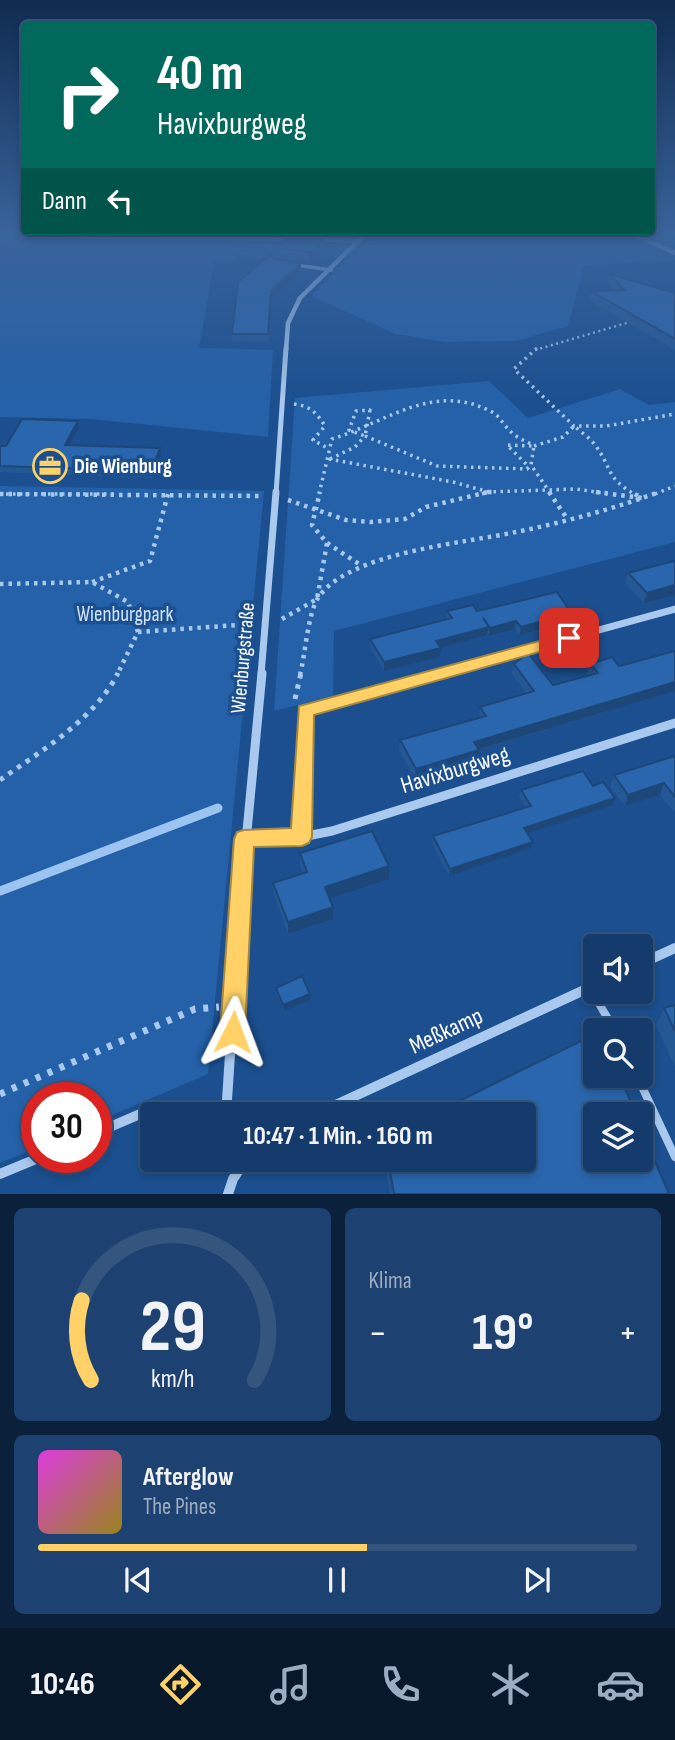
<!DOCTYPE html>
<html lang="de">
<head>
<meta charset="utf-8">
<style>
	body { margin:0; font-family:"Sofia Sans Condensed",sans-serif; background:#1d4271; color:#f1f3f6; height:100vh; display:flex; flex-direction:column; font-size:26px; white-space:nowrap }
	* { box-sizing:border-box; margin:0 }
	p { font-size:23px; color:#9dadc1 }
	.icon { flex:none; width:38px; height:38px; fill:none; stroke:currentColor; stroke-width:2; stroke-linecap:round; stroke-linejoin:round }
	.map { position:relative; height:1194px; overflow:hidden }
	.panel { display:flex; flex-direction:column; gap:14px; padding:14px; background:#0b203b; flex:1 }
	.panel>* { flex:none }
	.top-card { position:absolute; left:21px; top:21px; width:634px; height:214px; border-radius:7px; box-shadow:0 4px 10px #0003,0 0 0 2px #33557e; background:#00695c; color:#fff; overflow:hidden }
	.tools { position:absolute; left:583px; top:934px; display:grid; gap:14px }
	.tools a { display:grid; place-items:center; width:70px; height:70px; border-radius:7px; background:#143b6b; box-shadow:0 4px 10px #0003,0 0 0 2px #33557e; font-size:35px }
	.speed { position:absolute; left:21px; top:1082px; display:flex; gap:14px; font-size:35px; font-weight:700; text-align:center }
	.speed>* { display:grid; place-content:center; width:91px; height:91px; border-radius:50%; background:#143b6b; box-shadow:0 4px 10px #0003,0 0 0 2px #33557e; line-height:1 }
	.speed .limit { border:10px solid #d22; background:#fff; color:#111 }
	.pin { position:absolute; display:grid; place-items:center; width:60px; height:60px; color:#fff; margin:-30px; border-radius:14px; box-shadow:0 4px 10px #0006 }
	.me { position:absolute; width:77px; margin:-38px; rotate:3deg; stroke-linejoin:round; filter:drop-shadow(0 0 5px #0008) }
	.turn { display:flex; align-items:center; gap:24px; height:147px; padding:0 21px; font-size:32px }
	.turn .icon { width:91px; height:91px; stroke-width:2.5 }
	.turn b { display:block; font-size:49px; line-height:60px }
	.then { display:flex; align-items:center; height:66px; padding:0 21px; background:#0003; gap:14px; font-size:26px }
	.big { font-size:52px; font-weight:700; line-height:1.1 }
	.panel .tile { flex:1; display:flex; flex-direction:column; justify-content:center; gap:10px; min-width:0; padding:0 24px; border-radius:10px; background:#1d4271 }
	.panel .dial { align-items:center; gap:0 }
	.dial svg { height:182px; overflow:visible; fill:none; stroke:#33557e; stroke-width:7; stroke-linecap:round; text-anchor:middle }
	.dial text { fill:#f1f3f6; stroke:none }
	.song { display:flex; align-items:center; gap:21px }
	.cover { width:84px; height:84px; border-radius:10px; background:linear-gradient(135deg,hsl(300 70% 55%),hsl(50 70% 35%)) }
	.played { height:7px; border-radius:4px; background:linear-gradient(90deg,#ffd166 55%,#33557e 55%) }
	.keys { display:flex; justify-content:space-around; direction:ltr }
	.heat { display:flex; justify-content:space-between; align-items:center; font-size:38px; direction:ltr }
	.panel .tiles { flex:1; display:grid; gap:14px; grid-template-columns:1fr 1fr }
	.tile:last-child { grid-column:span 2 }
	.trip { position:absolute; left:140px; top:1102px; width:396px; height:70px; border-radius:7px; background:#143b6b; box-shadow:0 4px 10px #0003,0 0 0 2px #33557e; font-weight:700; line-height:70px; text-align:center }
	.menu { display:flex; height:112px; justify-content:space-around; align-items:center; background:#08182b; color:#9dadc1 }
	.menu .icon { width:49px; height:49px }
	.menu .on { color:#ffd166 }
	.menu b { font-size:32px; color:#f1f3f6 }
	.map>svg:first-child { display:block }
</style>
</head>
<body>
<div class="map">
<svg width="675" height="1194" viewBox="0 0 675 1194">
	<rect width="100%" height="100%" fill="#1b4f8f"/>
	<!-- green -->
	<path fill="#2461a8" d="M0,235L301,243L280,260L240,254L228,263L214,261L199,348L273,350L268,437L91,419L0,417Z
		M374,235H628L675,256V261L584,265L568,326L516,341L446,342L396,334L311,296Z
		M489,381L528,418L620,389L649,405L675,402V542L334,631L333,696L274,711L295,398Z
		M0,486L264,491L208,1074L96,1122V1097H37V1148L0,1163Z"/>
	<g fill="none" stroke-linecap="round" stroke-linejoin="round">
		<!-- stream -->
		<path stroke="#9cc4f0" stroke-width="9" d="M0,891L218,808"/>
		<!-- path-far4 -->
		<path stroke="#a9c9ee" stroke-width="2.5" stroke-dasharray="2 3.5" stroke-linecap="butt" d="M535,350L630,322"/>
		<!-- path-far3 -->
		<path stroke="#a9c9ee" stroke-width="3.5" stroke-dasharray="2.5 4.5" stroke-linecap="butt" d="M537,348L514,369L574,426H606L675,414
			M294,404C310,406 317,413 325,426L313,440L329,449
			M370,410L365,436L349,430L356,411Z
			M365,436L437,466L527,469L529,467L507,445L534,446L531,465L551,494
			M329,459L453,482L489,492L576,489L609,494
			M330,459L355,447L365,436
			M6,494H118
			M319,494L332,439C387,422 434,381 492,412C500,416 504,426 511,432C517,438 526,441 534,446L563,437L574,426C581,432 590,438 595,445C612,467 605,477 634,494
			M482,494L488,492
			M655,494L675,486"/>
		<!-- path-far2 -->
		<path stroke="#a9c9ee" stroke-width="4.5" stroke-dasharray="3.5 5" stroke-linecap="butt" d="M488,492H495
			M549,492L566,517
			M596,492L642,498L631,492
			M0,494L263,496
			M288,500L346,520L371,522L405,519L426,507L488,492
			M327,543L362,566
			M92,582L150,561L168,494
			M0,584L92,582L128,602L138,632L117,675
			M282,619L317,599L327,543L312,525L320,492
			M138,632L253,624
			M300,675C305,656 308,613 318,598C348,552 466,543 516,532C565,522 613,509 659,492"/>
		<!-- path-far1 -->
		<path stroke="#a9c9ee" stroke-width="5" stroke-dasharray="4.5 6" stroke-linecap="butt" d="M295,699L301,673
			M0,780C41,751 95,719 118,673"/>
		<!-- path -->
		<path stroke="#a9c9ee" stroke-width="7" stroke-dasharray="5 8" stroke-linecap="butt" d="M0,1094L195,1009L219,1007"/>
		<!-- lane-far1 -->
		<path stroke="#a9c9ee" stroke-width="3.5" d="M256,235V239L290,240
			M80,237L256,239
			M317,240L360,241
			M296,265L331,270"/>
		<!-- lane -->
		<path stroke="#a9c9ee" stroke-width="8" d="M590,988L615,1031
			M637,1076L675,1157"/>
		<!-- street-far4 -->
		<path stroke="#a9c9ee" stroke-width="4.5" d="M635,235L675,253
			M286,350L288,323L300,298L364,235"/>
		<!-- street-far3 -->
		<path stroke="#a9c9ee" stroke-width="5" d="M276,494L286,348"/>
		<!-- street-far2 -->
		<path stroke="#a9c9ee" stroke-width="7" d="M261,675L276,492
			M435,675L675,609"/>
		<!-- street-far1 -->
		<path stroke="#a9c9ee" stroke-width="9" d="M302,837L305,711L441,673
			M244,839L302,837L332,831L675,723
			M240,905L262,673"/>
		<!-- street -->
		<path stroke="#a9c9ee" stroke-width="10" d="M640,964L675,948
			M226,1115L240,903
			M314,1115L595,985
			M96,1133L161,1105L199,1108L226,1115
			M0,1174L41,1157
			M228,1194L233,1179L246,1160"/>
	</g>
	<!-- wall -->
	<path fill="#245895" d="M290,235H324L323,236L321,253L310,262L275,258V248Z
		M274,259L301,263V270L271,299L269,341L232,342V334Z
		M609,274L675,293V350L589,300L591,291H615L608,283Z
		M78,421L79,427L70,445L160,448L161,454L152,478L0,472V446H6Z
		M675,563L644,603L625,583L628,573Z
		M447,611H477L571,613L570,622L519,635L515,629L488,636L487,635L441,648L440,657L384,671L370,647V639L446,619Z
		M675,651V691L479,750L478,760L415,779L399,750L400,740L479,718L480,707L526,693L512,674L514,664L553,685L589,676L587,673L590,664L619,666Z
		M675,756V810L673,811L660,795L625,806L610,787L614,775Z
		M593,786L615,798L613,805L528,833L531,848L449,876L432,843L433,836L526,807L519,797L521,790Z
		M300,853L389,879L329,898L333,919L288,934L274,895L273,883L303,873L300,866Z
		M276,988L310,1000L284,1011L277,994Z
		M675,1005V1067L656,1025L664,1008Z
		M384,1160H523L669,1194H390Z"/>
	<!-- shaded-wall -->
	<path fill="#1d4779" d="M323,236L321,253L310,262V252Z
		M301,263V270L271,299L269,341L271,291Z
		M78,421L79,427L66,452L65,445Z
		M160,448L161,454L152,478L151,471Z
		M675,585V595L644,603L647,593Z
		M571,613L570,622L519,635L521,627Z
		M516,621L515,629L488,636L490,628Z
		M489,627L487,635L441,648L440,657L384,671V662L436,641Z
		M675,682V691L473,751L474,742Z
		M479,750L478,760L415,779L416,769Z
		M664,783L660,795L625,806L628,795Z
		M615,798L613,805L523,835L524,828Z
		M533,842L531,848L449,876L450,869Z
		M389,866V879L325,900V887Z
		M333,907V919L288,934V922Z
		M310,994V1000L284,1011L283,1005Z"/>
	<!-- building -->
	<path fill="#2a66ad" stroke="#1d4779" stroke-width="2" d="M290,235H306L323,236L321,244L310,252L275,248Z
		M270,255L274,259L301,263L271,291L268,334H232L238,282Z
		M609,274L675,293V339L591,291L625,290Z
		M22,419L78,421L65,445L160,448L151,471L0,466V446H6Z
		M674,561L675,563V585L647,593L628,573Z
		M557,592L571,613L521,627L516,621L490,628L483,618L489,627L436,641L441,648L384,662L370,639L452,618L447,611L473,605L477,611Z
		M675,651V682L474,742L479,750L416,769L400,740L486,716L480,707L534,691L514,664L528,653L553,685L598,673L590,664L612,657L619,666Z
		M675,756V797L664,783L628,795L614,775Z
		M583,771L593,786L603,782L615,798L524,828L533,842L450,869L433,836L531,806L521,790Z
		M372,831L389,866L325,887L333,907L288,922L273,883L307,872L300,853Z
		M302,976L310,994L283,1005L276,988Z
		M675,1005V1031L664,1008Z
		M593,1035L595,1039V1076H620L636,1115H595V1160H640V1126L669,1194H394L388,1160H523V1115H431Z"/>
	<!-- sky -->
	<linearGradient id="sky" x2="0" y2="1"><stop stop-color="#0f2b4f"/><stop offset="0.58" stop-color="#39639b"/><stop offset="1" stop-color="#39639b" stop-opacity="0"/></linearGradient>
	<rect width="675" height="402" fill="url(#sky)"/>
	<!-- route -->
	<path fill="#ffd166" stroke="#a68842" stroke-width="2" d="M569,633L575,634L578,638L575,642L314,715L312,837L309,843L302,846L254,847L245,1032L241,1041L233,1044L224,1041L220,1032L234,839L237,832L244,830L291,828L299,706Z"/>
	<!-- icons -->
	<defs>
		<g id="office-ring" transform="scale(1.75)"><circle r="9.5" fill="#1b4f8f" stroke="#ffd166" stroke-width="1.5"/><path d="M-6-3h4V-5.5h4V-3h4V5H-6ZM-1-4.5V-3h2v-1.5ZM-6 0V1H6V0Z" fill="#ffd166"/></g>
	</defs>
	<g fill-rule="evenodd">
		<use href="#office-ring" x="50" y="466"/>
	</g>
	<g text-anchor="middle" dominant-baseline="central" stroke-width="7" stroke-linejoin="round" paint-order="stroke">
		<!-- poi labels -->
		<g font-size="21" font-weight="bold" fill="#fff" stroke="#1b4f8f" text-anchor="start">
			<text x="74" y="466">Die Wienburg</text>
		</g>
		<!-- park labels -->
		<g font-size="21" fill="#cfe3fa" stroke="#1b4f8f">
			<text x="125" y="614">Wienburgpark</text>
		</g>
		<!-- street labels -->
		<g font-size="21" fill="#fff" stroke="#1b4f8f">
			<text transform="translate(243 658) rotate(-85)">Wienburgstraße</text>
		</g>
		<!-- near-street labels -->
		<g font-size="24" fill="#fff" stroke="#1b4f8f">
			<text transform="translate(455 770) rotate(-17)">Havixburgweg</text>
			<text transform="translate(446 1031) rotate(-25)">Meßkamp</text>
		</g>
	</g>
</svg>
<div class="tools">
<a><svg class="icon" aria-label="sound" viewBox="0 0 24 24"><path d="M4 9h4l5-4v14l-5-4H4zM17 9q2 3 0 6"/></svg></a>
<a><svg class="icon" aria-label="search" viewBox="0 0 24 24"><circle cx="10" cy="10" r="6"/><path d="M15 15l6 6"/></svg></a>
<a><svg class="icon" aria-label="layers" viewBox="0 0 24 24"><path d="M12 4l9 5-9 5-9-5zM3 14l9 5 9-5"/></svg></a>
</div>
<div class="speed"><div class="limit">30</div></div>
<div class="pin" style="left:569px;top:638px;background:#d93025"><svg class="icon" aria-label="arrive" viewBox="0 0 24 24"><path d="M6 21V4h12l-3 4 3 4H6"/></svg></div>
<svg class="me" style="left:233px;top:1032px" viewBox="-20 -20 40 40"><path d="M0-17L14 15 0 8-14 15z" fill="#ffd166" stroke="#fff" stroke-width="4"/></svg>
<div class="trip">10:47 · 1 Min. · 160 m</div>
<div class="top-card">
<div class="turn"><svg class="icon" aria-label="right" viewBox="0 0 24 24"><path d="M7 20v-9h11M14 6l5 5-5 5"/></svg><div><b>40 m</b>Havixburgweg</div></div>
<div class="then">Dann<svg class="icon" aria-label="left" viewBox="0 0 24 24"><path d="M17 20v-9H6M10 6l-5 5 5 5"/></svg></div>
</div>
</div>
<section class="panel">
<div class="tiles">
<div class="tile dial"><svg viewBox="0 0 100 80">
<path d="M14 69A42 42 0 1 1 86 69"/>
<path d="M14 69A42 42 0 0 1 10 34" stroke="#ffd166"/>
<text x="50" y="56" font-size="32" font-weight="700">29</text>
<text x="50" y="72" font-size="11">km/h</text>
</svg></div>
<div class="tile"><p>Klima</p>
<div class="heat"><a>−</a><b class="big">19°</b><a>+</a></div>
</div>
<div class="tile">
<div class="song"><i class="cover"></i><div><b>Afterglow</b><p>The Pines</p></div></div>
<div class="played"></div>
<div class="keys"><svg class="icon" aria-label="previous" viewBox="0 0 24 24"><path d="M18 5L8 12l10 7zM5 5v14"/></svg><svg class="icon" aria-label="pause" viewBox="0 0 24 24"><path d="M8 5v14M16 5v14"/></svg><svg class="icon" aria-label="next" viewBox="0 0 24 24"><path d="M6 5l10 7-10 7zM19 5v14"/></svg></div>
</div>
</div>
</section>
<nav class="menu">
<b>10:46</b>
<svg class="icon on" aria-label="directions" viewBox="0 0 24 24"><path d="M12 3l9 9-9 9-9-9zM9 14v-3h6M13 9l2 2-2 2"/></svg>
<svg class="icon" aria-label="music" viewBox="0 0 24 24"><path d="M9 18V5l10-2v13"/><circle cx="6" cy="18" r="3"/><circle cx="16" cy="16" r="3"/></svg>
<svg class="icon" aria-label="phone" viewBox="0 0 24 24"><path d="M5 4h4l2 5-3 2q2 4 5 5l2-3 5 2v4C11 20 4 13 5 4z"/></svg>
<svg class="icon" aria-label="climate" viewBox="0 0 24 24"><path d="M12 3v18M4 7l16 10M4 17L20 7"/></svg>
<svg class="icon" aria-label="car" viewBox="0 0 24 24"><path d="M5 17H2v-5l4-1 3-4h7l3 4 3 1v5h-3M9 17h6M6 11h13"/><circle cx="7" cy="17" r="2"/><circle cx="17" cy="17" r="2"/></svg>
</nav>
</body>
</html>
